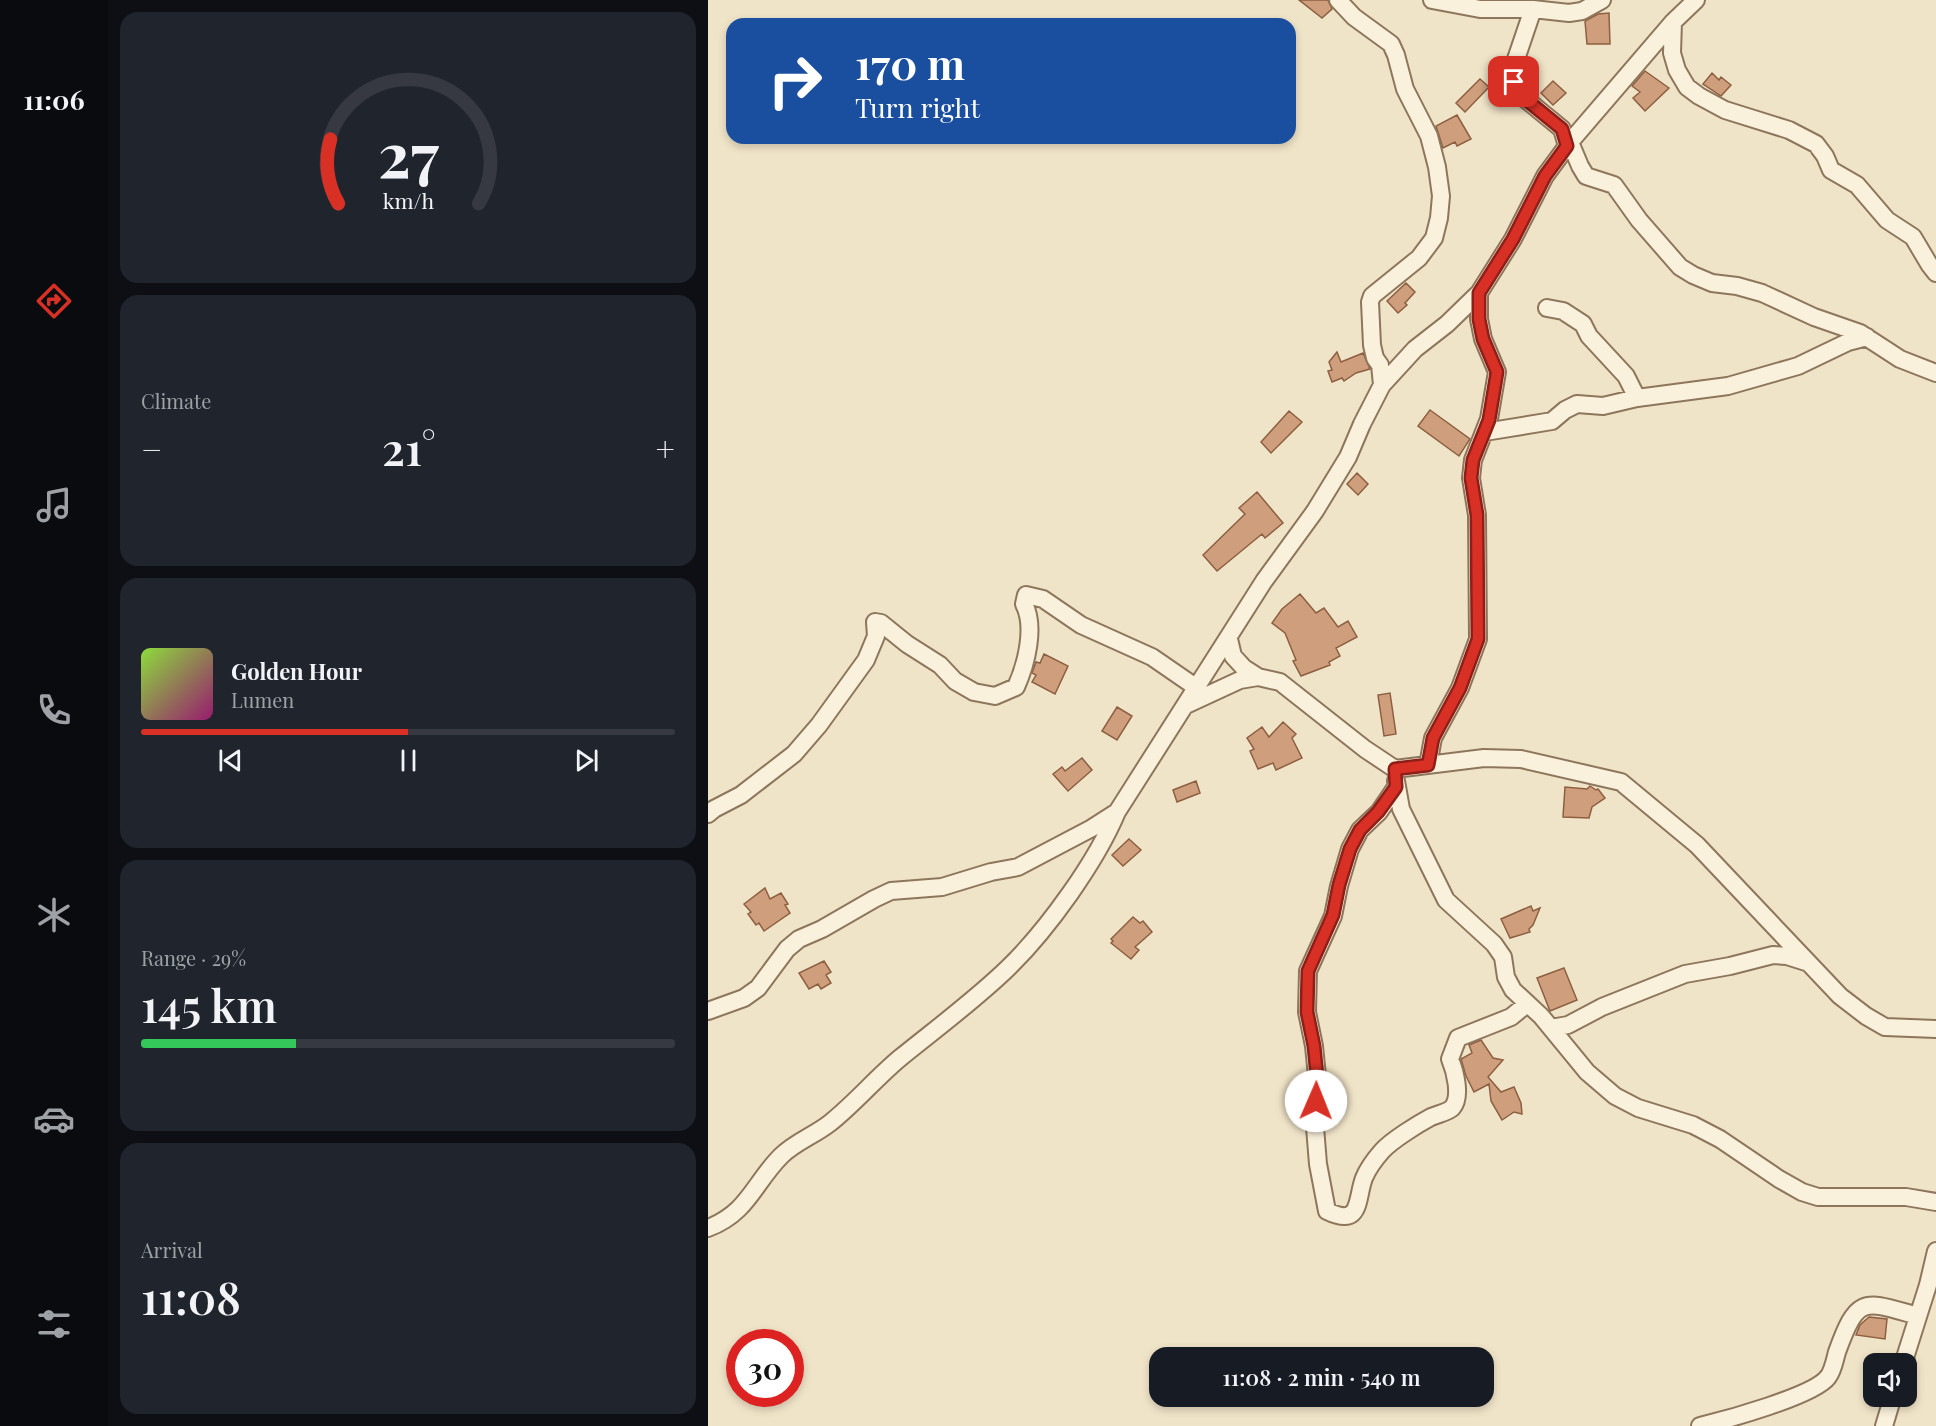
<!DOCTYPE html>
<html lang="en">
<head>
<meta charset="utf-8">
<style>
	body { margin:0; font-family:"Playfair Display",serif; background:#20242c; color:#f1f3f6; height:100vh; display:flex; flex-direction:column; font-size:22px; white-space:nowrap }
	* { box-sizing:border-box; margin:0 }
	p { font-size:20px; color:#9ea1a6 }
	.icon { flex:none; width:33px; height:33px; fill:none; stroke:currentColor; stroke-width:2; stroke-linecap:round; stroke-linejoin:round }
	.map { position:relative; flex:1; overflow:hidden }
	.panel { display:flex; flex-direction:column; gap:12px; padding:12px; background:#0d0f14; width:600px }
	.panel>* { flex:none }
	.banner { position:absolute; left:18px; top:18px; width:570px; height:126px; border-radius:18px; box-shadow:0 3px 9px #0003; background:#1a4fa0; color:#fff; overflow:hidden }
	.controls { position:absolute; left:1155px; top:1353px; display:grid; gap:12px }
	.controls a { display:grid; place-items:center; width:54px; height:54px; border-radius:12px; background:#171b24; box-shadow:0 3px 9px #0003; font-size:30px }
	.speed { position:absolute; left:18px; top:1329px; display:flex; gap:12px; font-size:30px; font-weight:700; text-align:center }
	.speed>* { display:grid; place-content:center; width:78px; height:78px; border-radius:50%; background:#171b24; box-shadow:0 3px 9px #0003; line-height:1 }
	.speed .limit { border:9px solid #d22; background:#fff; color:#111 }
	.pin { position:absolute; display:grid; place-items:center; width:51px; height:51px; color:#fff; margin:-26px; border-radius:12px; box-shadow:0 3px 9px #0006 }
	.me { position:absolute; width:66px; margin:-33px; rotate:1deg; stroke-linejoin:round; filter:drop-shadow(0 0 4px #0008) }
	.turn { display:flex; align-items:center; gap:21px; height:126px; padding:0 30px; font-size:27px }
	.turn .icon { width:78px; height:78px; stroke-width:2.5 }
	.turn b { display:block; font-size:42px; line-height:51px }
	.big { font-size:45px; font-weight:600; line-height:1.1 }
	.panel .tile { flex:1; display:flex; flex-direction:column; justify-content:center; gap:9px; min-width:0; padding:0 21px; border-radius:18px; background:#20242c }
	.panel .dial { align-items:center; gap:0 }
	.dial svg { height:156px; overflow:visible; fill:none; stroke:#363941; stroke-width:7; stroke-linecap:round; text-anchor:middle }
	.dial text { fill:#f1f3f6; stroke:none }
	.song { display:flex; align-items:center; gap:18px }
	.cover { width:72px; height:72px; border-radius:9px; background:linear-gradient(135deg,hsl(90 70% 55%),hsl(320 70% 35%)) }
	.played { height:6px; border-radius:3px; background:linear-gradient(90deg,#d93025 50%,#363941 50%) }
	.keys { display:flex; justify-content:space-around; direction:ltr }
	.heat { display:flex; justify-content:space-between; align-items:center; font-size:33px; direction:ltr }
	.charge { height:9px; border-radius:4px; background:linear-gradient(90deg,#34c759 29%,#363941 0) }
	.trip { position:absolute; left:441px; top:1347px; width:345px; height:60px; border-radius:18px; background:#171b24; box-shadow:0 3px 9px #0003; font-weight:600; line-height:60px; text-align:center }
	main { display:flex; flex:1; min-height:0 }
	.tab-bar { display:flex; flex-direction:column; width:108px; justify-content:space-around; align-items:center; background:#090b0e; color:#9ea1a6 }
	.tab-bar .icon { width:42px; height:42px }
	.tab-bar .on { color:#d93025 }
	.tab-bar b { font-size:27px; color:#f1f3f6 }
	.map>svg:first-child { display:block }
</style>
</head>
<body>
<main>
<nav class="tab-bar">
<b>11:06</b>
<svg class="icon on" aria-label="directions" viewBox="0 0 24 24"><path d="M12 3l9 9-9 9-9-9zM9 14v-3h6M13 9l2 2-2 2"/></svg>
<svg class="icon" aria-label="music" viewBox="0 0 24 24"><path d="M9 18V5l10-2v13"/><circle cx="6" cy="18" r="3"/><circle cx="16" cy="16" r="3"/></svg>
<svg class="icon" aria-label="phone" viewBox="0 0 24 24"><path d="M5 4h4l2 5-3 2q2 4 5 5l2-3 5 2v4C11 20 4 13 5 4z"/></svg>
<svg class="icon" aria-label="climate" viewBox="0 0 24 24"><path d="M12 3v18M4 7l16 10M4 17L20 7"/></svg>
<svg class="icon" aria-label="car" viewBox="0 0 24 24"><path d="M5 17H2v-5l4-1 3-4h7l3 4 3 1v5h-3M9 17h6M6 11h13"/><circle cx="7" cy="17" r="2"/><circle cx="17" cy="17" r="2"/></svg>
<svg class="icon" aria-label="filters" viewBox="0 0 24 24"><path d="M4 7h16M4 17h16"/><circle cx="9" cy="7" r="2"/><circle cx="15" cy="17" r="2"/></svg>
</nav>
<section class="panel">
<div class="tile dial"><svg viewBox="0 0 100 80">
<path d="M14 69A42 42 0 1 1 86 69"/>
<path d="M14 69A42 42 0 0 1 10 36" stroke="#d93025"/>
<text x="50" y="56" font-size="32" font-weight="700">27</text>
<text x="50" y="72" font-size="11">km/h</text>
</svg></div>
<div class="tile"><p>Climate</p>
<div class="heat"><a>−</a><b class="big">21°</b><a>+</a></div>
</div>
<div class="tile">
<div class="song"><i class="cover"></i><div><b>Golden Hour</b><p>Lumen</p></div></div>
<div class="played"></div>
<div class="keys"><svg class="icon" aria-label="previous" viewBox="0 0 24 24"><path d="M18 5L8 12l10 7zM5 5v14"/></svg><svg class="icon" aria-label="pause" viewBox="0 0 24 24"><path d="M8 5v14M16 5v14"/></svg><svg class="icon" aria-label="next" viewBox="0 0 24 24"><path d="M6 5l10 7-10 7zM19 5v14"/></svg></div>
</div>
<div class="tile"><p>Range · 29%</p><b class="big">145 km</b><div class="charge"></div></div>
<div class="tile"><p>Arrival</p><b class="big">11:08</b></div>
</section>
<div class="map">
<svg width="1228" height="1426" viewBox="0 0 1228 1426">
	<rect width="100%" height="100%" fill="#f0e4c8"/>
	<!-- building -->
	<path fill="#cf9f7d" stroke="#8d5f41" stroke-width="1.5" d="M591,0H620L624,9L614,18Z
		M901,13L902,44H879L877,21L890,14Z
		M937,71L961,88L937,111L925,98L932,92L924,86Z
		M1004,73L1011,80L1013,77L1023,85L1013,96L995,84Z
		M772,79L781,87L757,112L748,103Z
		M845,81L858,93L845,105L833,93Z
		M749,115L763,139L749,146L747,142L735,148L728,126Z
		M698,283L707,292L697,303L699,305L690,313L679,301Z
		M629,352L633,362L655,353L662,369L648,373L636,381L634,378L624,382L620,371L624,370L621,362Z
		M722,410L762,439L751,456L710,426Z
		M581,411L594,422L563,453L553,442Z
		M649,473L660,484L650,495L639,484Z
		M549,492L575,523L557,538L554,534L509,571L495,555L537,514L531,508Z
		M592,594L608,613L616,608L630,627L640,621L649,637L628,648L632,656L621,662L622,665L593,676L585,661L588,660L577,633L564,623L574,609Z
		M336,654L360,666L347,694L324,682L328,675L324,673L328,662L332,663Z
		M682,693L688,734L676,736L670,695Z
		M409,707L424,716L409,740L394,731Z
		M575,722L588,734L584,738L594,758L568,770L565,763L550,769L542,751L546,749L539,738L554,727L561,737Z
		M374,758L384,770L360,791L345,774L354,767L357,771Z
		M488,781L492,793L469,802L465,790Z
		M882,786L888,790L890,789L897,798L884,807L881,818L855,817L857,787L879,789Z
		M421,839L433,850L415,866L404,855Z
		M57,888L62,899L73,893L80,904L77,905L82,913L56,931L51,923L48,925L40,914L43,912L36,904Z
		M823,906L825,911L832,908L825,925L821,929L822,932L802,938L793,919Z
		M425,917L432,923L435,921L444,932L427,947L431,950L423,959L403,943L405,941L403,939Z
		M116,961L123,972L118,975L123,983L113,989L110,984L101,989L91,973Z
		M856,968L869,1000L842,1011L829,978Z
		M773,1040L785,1058L795,1060L780,1077L793,1092L806,1087L813,1103L814,1114L806,1112L794,1120L783,1101L781,1084L766,1092L758,1076L753,1059L764,1053L761,1045Z
		M1161,1317L1179,1319L1177,1339L1148,1335L1152,1325Z"/>
	<g fill="none" stroke-linecap="round" stroke-linejoin="round">
		<!-- minor casing -->
		<g stroke="#8d765c" stroke-width="20">
			<path id="minor" d="M630,0L646,17L683,44L688,55L697,89L721,136L729,167L733,196L731,218L726,238L711,258L664,296L662,302L664,345L667,358L672,365L674,385
				M724,0L772,9H825L861,13L874,11L894,0
				M825,9L805,68L806,82L815,97L854,129L859,146
				M965,22L964,53L969,70L979,87L991,96L1017,110L1081,130L1108,144L1117,156L1123,170L1149,185L1179,220L1205,237L1221,264L1228,273
				M862,142L872,166L878,176L906,185L931,220L972,267L985,275L1004,283L1029,286L1054,293L1106,317L1152,333L1192,359L1228,373
				M839,308L855,311L875,324L881,336L918,376L929,398
				M777,432L844,421L857,410L869,404L895,406L929,398L1020,386L1090,366L1140,342L1159,337
				M521,639L525,656L536,668L550,677L572,682L657,749L687,769L776,758L813,759L913,782L989,845L1132,996L1158,1016L1177,1027L1228,1029
				M478,705L532,680L550,677
				M720,765L725,738L752,688L770,639L769,515L763,478L765,460L781,419L789,372L775,339L771,319V293
				M688,781L693,809L738,900L786,944L795,957L798,977L805,990L833,1016L879,1072L907,1096L930,1108L985,1125L1012,1139L1071,1179L1094,1192L1110,1197H1198L1228,1202
				M688,787L671,812L652,830L642,849L631,886L625,916L600,971L599,1012L606,1046L610,1086L606,1115L610,1164L619,1211C654,1228 648,1199 656,1178C660,1168 667,1159 674,1151C684,1140 710,1124 723,1117C730,1114 740,1112 744,1108C754,1097 747,1071 742,1059L750,1038L803,1017L819,1004
				M0,814L6,809L33,795L86,754L111,725L158,660L168,636L167,622L173,623L199,644L232,665L247,681L266,692L287,696L308,687C318,665 328,627 316,604L318,595L335,599L373,625L444,657L489,688
				M0,1011L36,998L50,988L79,949L91,939L114,929L166,899L183,891L234,887L283,872L310,867L384,828L409,812L556,581L607,511L640,457L654,424L674,385L707,349L739,324L771,293L805,239L837,176L862,142L965,22L988,0
				M843,1028L860,1025L894,1007L977,974L1022,966L1065,955L1079,956L1098,962
				M0,1228C40,1213 46,1183 73,1156C87,1142 107,1135 122,1123C147,1103 168,1078 192,1058C229,1028 267,1000 300,968C340,929 388,862 409,812
				M1195,1364L1220,1285L1228,1251
				M992,1426C1017,1420 1106,1396 1120,1377C1125,1371 1127,1359 1129,1352C1150,1294 1156,1301 1210,1316
				M1176,1426L1185,1396"/>
		</g>
		<!-- minor -->
		<use href="#minor" stroke="#faf1dc" stroke-width="16"/>
	</g>
	<g fill="none" stroke-linecap="round" stroke-linejoin="round">
		<!-- route casing -->
		<g stroke="#8d1f18" stroke-width="15">
			<path id="route" d="M608,1101L610,1086L606,1046L599,1012L600,971L625,915L631,885L642,849L652,830L670,812L688,787L687,769L720,765L725,738L752,688L770,639L769,515L763,478L765,460L781,420L789,372L775,339L771,319V293L805,239L837,176L859,146L854,129L815,97L806,82"/>
		</g>
		<!-- route -->
		<use href="#route" stroke="#d93025" stroke-width="10"/>
	</g>
</svg>
<div class="controls">
<a><svg class="icon" aria-label="sound" viewBox="0 0 24 24"><path d="M4 9h4l5-4v14l-5-4H4zM17 9q2 3 0 6"/></svg></a>
</div>
<div class="speed"><div class="limit">30</div></div>
<div class="pin" style="left:806px;top:82px;background:#d93025"><svg class="icon" aria-label="arrive" viewBox="0 0 24 24"><path d="M6 21V4h12l-3 4 3 4H6"/></svg></div>
<svg class="me" style="left:608px;top:1101px" viewBox="-20 -20 40 40"><circle r="19" fill="#fff"/><path d="M0-13L10 11 0 6-10 11z" fill="#d93025"/></svg>
<div class="trip">11:08 · 2 min · 540 m</div>
<div class="banner">
<div class="turn"><svg class="icon" aria-label="right" viewBox="0 0 24 24"><path d="M7 20v-9h11M14 6l5 5-5 5"/></svg><div><b>170 m</b>Turn right</div></div>
</div>
</div>
</main>
</body>
</html>
